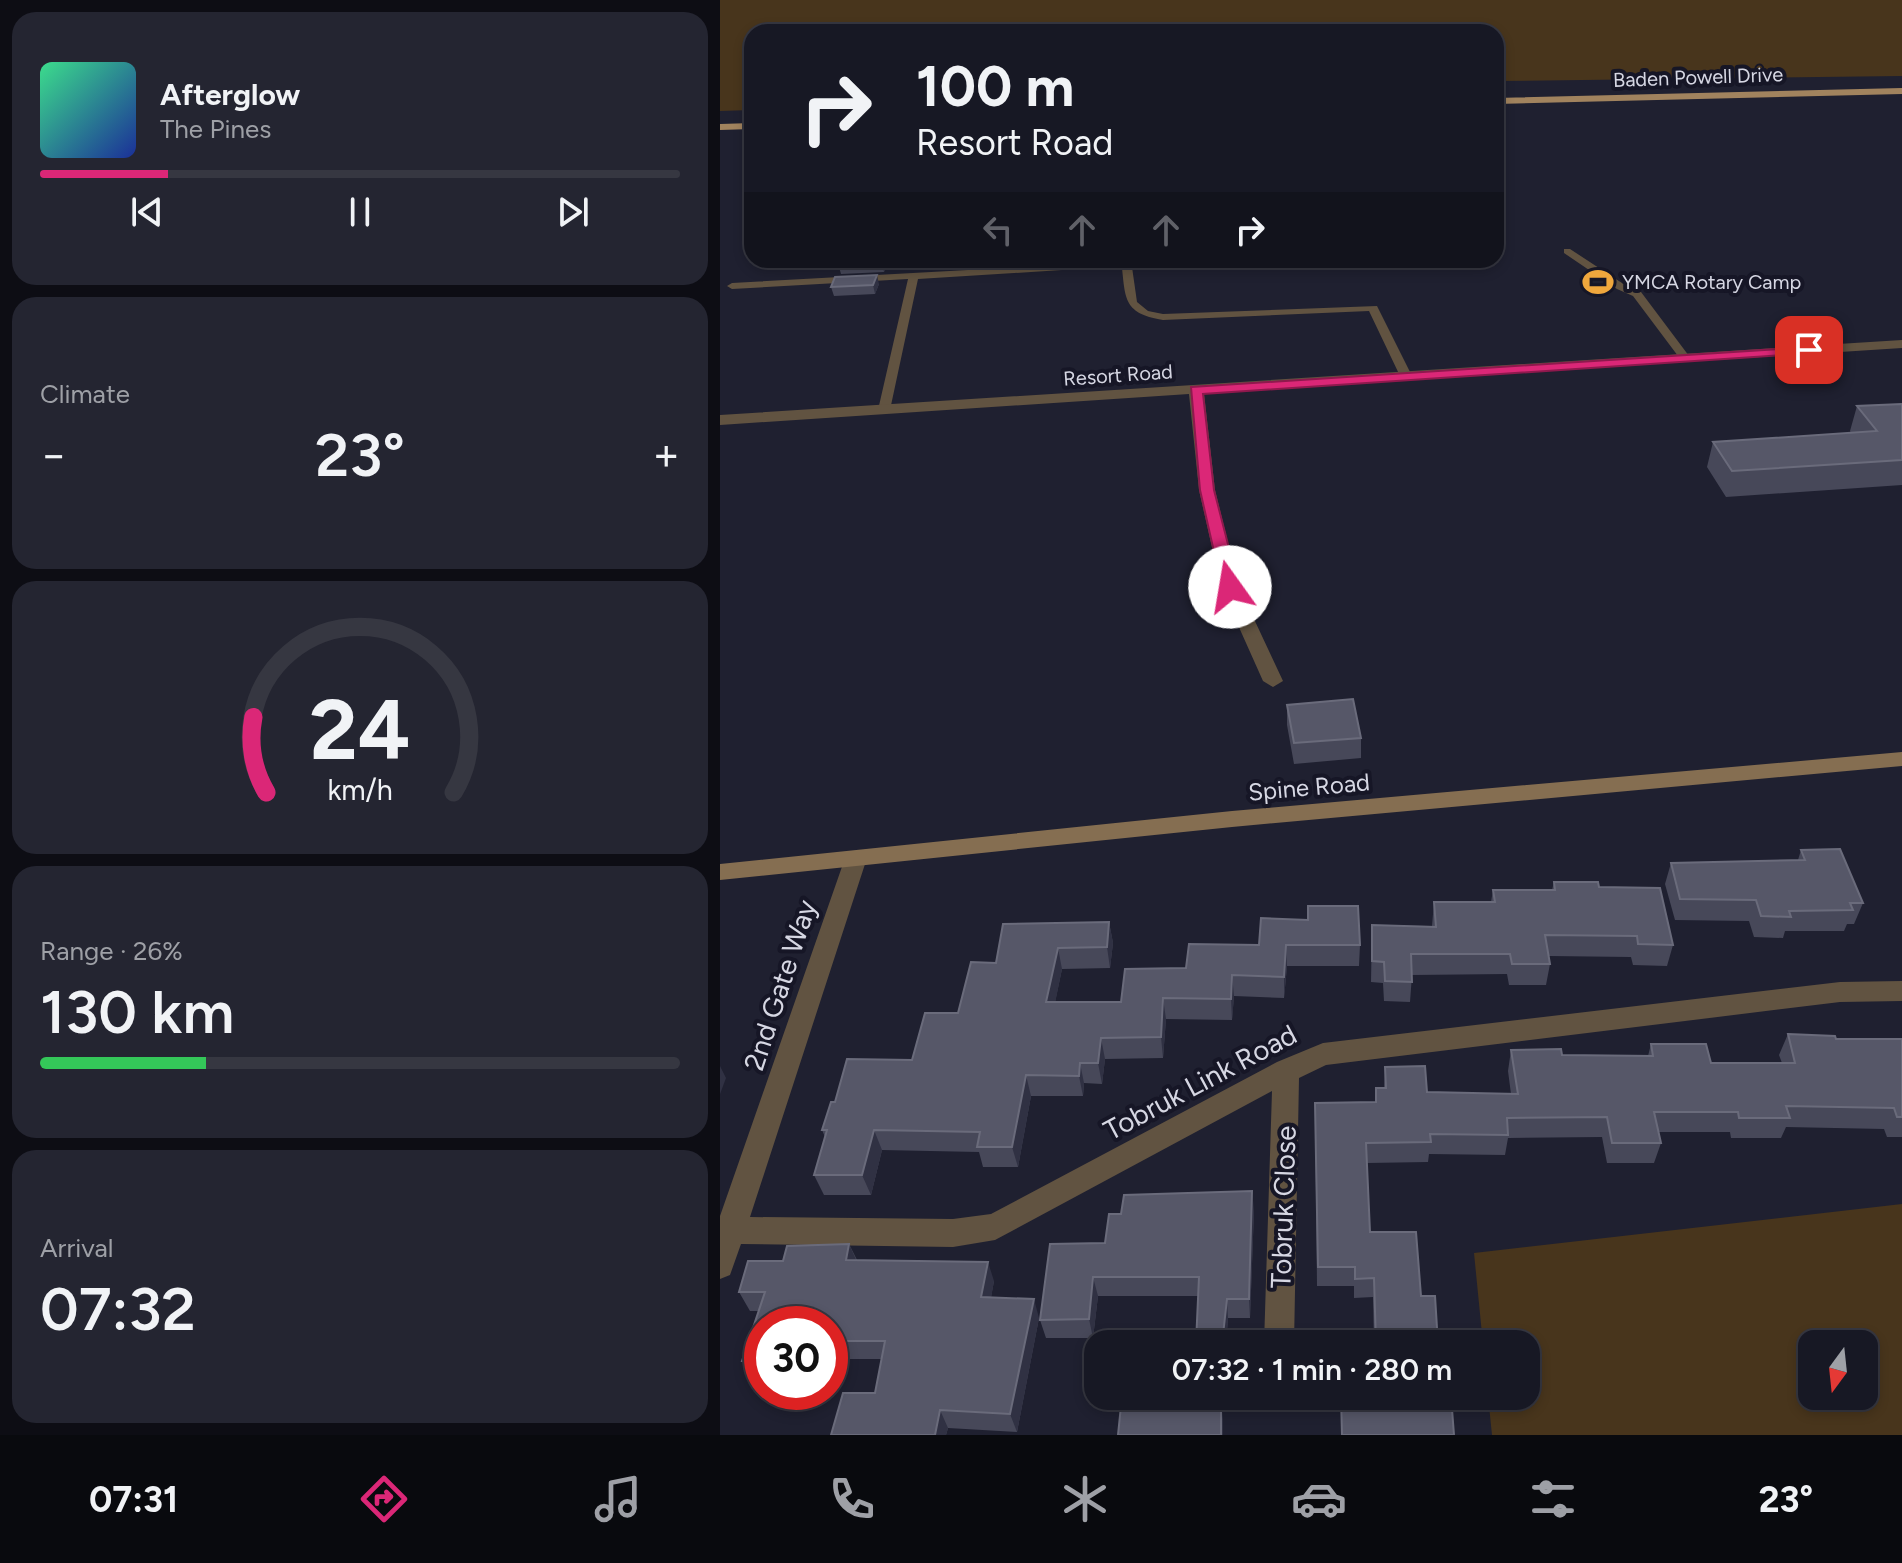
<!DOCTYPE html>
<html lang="en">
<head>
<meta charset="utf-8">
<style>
	body { margin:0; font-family:Figtree,sans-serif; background:#242531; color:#f1f3f6; height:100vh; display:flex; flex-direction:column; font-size:30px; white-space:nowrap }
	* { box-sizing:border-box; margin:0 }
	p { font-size:26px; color:#9ea0a6 }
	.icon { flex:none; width:44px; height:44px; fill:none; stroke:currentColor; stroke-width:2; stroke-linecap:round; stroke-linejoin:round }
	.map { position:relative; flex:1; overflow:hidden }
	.drawer { display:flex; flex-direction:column; gap:12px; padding:12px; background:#0d0d14; width:720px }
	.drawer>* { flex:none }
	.guide { position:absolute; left:24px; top:24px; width:760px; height:244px; border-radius:24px; box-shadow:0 4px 12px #0003,0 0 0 2px #363741; background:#171824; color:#f1f3f6; overflow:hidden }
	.needle { width:52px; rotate:195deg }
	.buttons { position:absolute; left:1078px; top:1330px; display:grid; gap:16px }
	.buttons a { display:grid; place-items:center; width:80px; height:80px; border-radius:16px; background:#171824; box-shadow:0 4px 12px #0003,0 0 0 2px #363741; font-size:40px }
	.speed { position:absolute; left:24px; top:1306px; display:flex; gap:16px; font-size:40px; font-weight:700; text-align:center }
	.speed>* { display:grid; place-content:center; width:104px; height:104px; border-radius:50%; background:#171824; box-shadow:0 4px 12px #0003,0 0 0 2px #363741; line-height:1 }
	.speed .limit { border:12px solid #d22; background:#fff; color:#111 }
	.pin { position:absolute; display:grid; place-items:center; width:68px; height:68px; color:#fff; margin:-34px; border-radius:16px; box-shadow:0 4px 12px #0006 }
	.me { position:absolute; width:88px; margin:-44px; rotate:347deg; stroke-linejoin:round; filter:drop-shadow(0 0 6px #0008) }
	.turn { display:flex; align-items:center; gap:28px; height:168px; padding:0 40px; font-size:36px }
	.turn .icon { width:104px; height:104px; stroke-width:2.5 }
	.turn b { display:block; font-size:56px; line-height:68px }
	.lanes { display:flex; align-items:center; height:76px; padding:0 40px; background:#0003; justify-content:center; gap:40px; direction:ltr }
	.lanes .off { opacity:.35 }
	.big { font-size:60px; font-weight:600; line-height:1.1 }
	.drawer .tile { flex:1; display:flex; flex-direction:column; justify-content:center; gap:12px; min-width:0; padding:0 28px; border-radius:24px; background:#242531 }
	.drawer .dial { align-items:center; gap:0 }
	.dial svg { height:208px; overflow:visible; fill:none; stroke:#363741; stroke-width:7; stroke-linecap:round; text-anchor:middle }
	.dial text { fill:#f1f3f6; stroke:none }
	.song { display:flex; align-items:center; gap:24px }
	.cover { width:96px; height:96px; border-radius:12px; background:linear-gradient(135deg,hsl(150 70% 55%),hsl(230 70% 35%)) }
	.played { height:8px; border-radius:4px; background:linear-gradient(90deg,#db2777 20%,#363741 20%) }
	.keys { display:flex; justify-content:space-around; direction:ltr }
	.heat { display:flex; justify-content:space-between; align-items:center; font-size:44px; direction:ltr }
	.charge { height:12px; border-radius:6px; background:linear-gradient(90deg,#34c759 26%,#363741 0) }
	.trip { position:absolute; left:364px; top:1330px; width:456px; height:80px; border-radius:24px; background:#171824; box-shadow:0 4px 12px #0003,0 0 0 2px #363741; font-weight:600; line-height:80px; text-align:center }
	.tab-bar { display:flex; height:128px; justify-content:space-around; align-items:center; background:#090a0e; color:#9ea0a6 }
	.tab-bar .icon { width:56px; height:56px }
	.tab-bar .selected { color:#db2777 }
	.tab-bar b { font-size:36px; color:#f1f3f6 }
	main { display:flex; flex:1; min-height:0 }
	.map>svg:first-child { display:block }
</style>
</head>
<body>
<main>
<section class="drawer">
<div class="tile">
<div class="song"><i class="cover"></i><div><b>Afterglow</b><p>The Pines</p></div></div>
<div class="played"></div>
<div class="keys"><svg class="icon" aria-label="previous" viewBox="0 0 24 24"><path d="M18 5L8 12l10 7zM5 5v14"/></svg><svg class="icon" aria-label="pause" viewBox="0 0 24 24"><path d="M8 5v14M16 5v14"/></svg><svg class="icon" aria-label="next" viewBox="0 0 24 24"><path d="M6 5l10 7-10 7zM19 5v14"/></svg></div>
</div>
<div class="tile"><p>Climate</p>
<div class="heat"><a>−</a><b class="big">23°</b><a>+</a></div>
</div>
<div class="tile dial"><svg viewBox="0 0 100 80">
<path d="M14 69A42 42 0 1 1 86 69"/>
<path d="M14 69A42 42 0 0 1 9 40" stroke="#db2777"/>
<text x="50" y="56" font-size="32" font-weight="700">24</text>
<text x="50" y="72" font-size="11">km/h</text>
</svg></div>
<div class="tile"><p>Range · 26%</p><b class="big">130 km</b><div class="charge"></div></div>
<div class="tile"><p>Arrival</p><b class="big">07:32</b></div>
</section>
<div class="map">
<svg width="1182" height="1435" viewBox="0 0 1182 1435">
	<rect width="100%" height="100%" fill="#1f2030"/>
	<!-- green -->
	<path fill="#48351c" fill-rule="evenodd" d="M0,0H1182V76L776,81V32H32V110L0,111Z
		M1182,1204V1435H772L768,1396H806V1344H763L754,1253ZM1092,1344H1144V1396H1092Z"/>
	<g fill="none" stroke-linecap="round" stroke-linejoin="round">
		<!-- lane -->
		<path fill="#615341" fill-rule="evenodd" d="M844,249H850L905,285L921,292L969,356V360H961L913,296L897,289L844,253Z
			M401,260H411L417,302L428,311L443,314L657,306L692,376L686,379L680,376L649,311L443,320C401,313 406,297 401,260Z
			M338,265L343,268L342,270L198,279L170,410L164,414L158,410L188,279L12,289L7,286L12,283Z"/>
		<!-- street -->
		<path fill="#615341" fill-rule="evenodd" d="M1182,340V348L484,393L495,490L519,587L563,681L553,687L543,681L501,587L479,490L469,394L0,425V415Z
			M135,853L143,855L146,861L30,1217L233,1219L271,1214L557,1062L603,1043L1120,982L1182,981V1001L1120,1002L606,1065L579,1078L574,1344H544L552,1091L275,1240L233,1247L21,1244L10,1275L0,1279V1216L124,861L127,855Z"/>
		<!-- secondary -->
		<path fill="#856e51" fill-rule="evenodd" d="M1182,752V766L512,827L0,880V864L512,811Z"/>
		<!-- primary -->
		<path fill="#a1835e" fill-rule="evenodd" d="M1182,88V94L776,104V98Z
			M32,123V129L0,130V124Z"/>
	</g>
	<!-- wall -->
	<path fill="#474859" d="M117,260H168L164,272L121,274Z
		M159,284L155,294L114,296L111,287Z
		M1182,404V485L1006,497L987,467L993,442L1131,433L1130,431L1137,406Z
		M567,705L641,738V758L574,764L567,725Z
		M1081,850L1143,903L1134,924H1127L1124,931H1065L1063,938L1034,937L1029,921L955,920L945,884L951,863L1078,860Z
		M834,882L879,887L953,945L947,966L913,965L911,957L829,956L830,964L826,985H789L787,974L692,975L690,1002L664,1001L663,983L651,982L652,925L712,926L714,902H771L773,890H832Z
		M389,922L393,943L390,968L342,969L335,1002H401L466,968L469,944L640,945L639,966H567L564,998L514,996L512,1020L446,1019L443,1058L385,1059L382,1084L364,1083L363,1096H311L298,1167H263L259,1152L162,1150L151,1195H104L94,1175L105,1137L102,1130L115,1102L192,1060L238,1013L276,963Z
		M1068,1034L1116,1039H1182V1137H1167L1164,1129L1066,1127L1061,1138H1011L1010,1132H938L941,1143L934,1163H887L882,1137L788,1138L785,1155L709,1154L708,1162L647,1163L650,1232L701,1296L718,1344H654L653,1297L634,1298V1286H597L595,1103L655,1102L656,1088H664L665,1067L707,1092L791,1094L788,1071L791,1050L842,1055L928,1056L931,1044L991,1063H1062L1059,1055Z
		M534,1210L530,1318H508L506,1344H410L476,1343L478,1296H378L373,1338H326L320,1320L385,1243Z
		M129,1244L137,1260L274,1281L271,1297L319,1318L297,1432L228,1428L226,1435H111L155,1393L162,1359H121L119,1368H110V1324H42V1379H34L22,1361L39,1311H30L19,1292L63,1261Z"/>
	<!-- shaded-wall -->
	<path fill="#303143" d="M161,260H168L164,272Z
		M157,275L159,284L155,294L153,285Z
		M389,922L393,943L390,968L387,947Z
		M566,945L567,966L564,998V977Z
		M338,948L342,969L331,1023L326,1002Z
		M512,975L514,996L512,1020L511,999Z
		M443,998L446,1019L443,1058L441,1037Z
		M381,1038L385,1059L382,1084L378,1063Z
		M360,1063L364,1083L363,1096L359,1076Z
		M0,1066L6,1078L0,1094Z
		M306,1075L311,1096L298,1167L292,1147Z
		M154,1130L162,1150L151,1195L142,1175Z
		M532,1191L534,1210L530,1318L529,1299Z
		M129,1244L138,1264L126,1260Z
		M268,1262L274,1281L268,1315L261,1297Z
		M373,1277L378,1296L373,1338L369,1319Z
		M314,1299L319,1318L297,1432L290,1414Z
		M507,1299L508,1318L506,1344H502Z
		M111,1341L121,1359L119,1368L110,1352Z
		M501,1402L503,1419V1435H501Z
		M220,1410L228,1428L226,1435H215Z"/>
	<!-- building -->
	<path fill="#565768" stroke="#6a6b7b" stroke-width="2" d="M157,275L153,285L111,287L115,277Z
		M1182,404V460L1012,471L993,442L1157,431L1137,406Z
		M633,699L641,738L574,743L567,705Z
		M1120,849L1143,903H1130L1133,910L1069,911L1071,917L1041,916L1036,900L960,899L951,863L1085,860L1081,850Z
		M834,882H878L879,887L940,888L953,945L918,944L917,936L825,935L830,964H792L790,954H691L692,982L665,981L664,962L652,961V925L716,927L714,902H775L773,890H835Z
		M588,906H638L640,945H566L564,977L512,975L511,999L443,998L441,1037L381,1038L378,1063H360L359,1076L306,1075L292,1147H257L260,1132L154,1130L142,1175H94L107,1130H102L111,1102H115L127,1059L192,1060L205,1013H238L251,962L276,963L283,924L389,922L387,947L338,948L326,1002H401L405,969L466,968L469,944L539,945L541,918L588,920Z
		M1068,1034L1115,1036L1116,1039H1182V1117H1177L1174,1108L1066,1106L1070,1118H1019L1018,1112H934L941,1143H892L887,1117L787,1118L788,1135L710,1134L711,1142L646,1143L650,1232H696L701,1296H715L718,1344H656L654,1278L635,1279V1267H598L595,1103L656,1102V1088H666L665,1067L705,1066L707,1092L798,1094L791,1050L841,1049L842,1055L933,1056L931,1044H986L991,1063H1075Z
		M532,1191L529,1299H507L502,1344H410L411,1340L476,1343L479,1277H373L369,1319L320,1320L330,1244L385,1243L389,1214H401L404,1195Z
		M129,1244L126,1260L268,1262L261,1297L314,1299L290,1414L220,1410L215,1435H111L123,1393H155L165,1341H111L110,1345V1324H42V1362L22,1361L45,1292H19L28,1261H63L67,1246Z
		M402,1396H497V1402H501V1435H398Z
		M657,1396H731L734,1435H622L621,1397Z"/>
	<!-- route -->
	<path fill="#db2777" stroke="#8e194d" stroke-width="2" d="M1089,347L1094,348V353L483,394L494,490L519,587L510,592L502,587L480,490L471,387Z"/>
	<!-- icons -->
	<defs>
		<g id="stadium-bare" transform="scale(2.4)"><path d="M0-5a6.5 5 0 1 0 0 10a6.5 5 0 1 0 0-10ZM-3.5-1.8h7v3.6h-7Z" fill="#efa73d" stroke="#161626" stroke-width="2.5" paint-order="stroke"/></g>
	</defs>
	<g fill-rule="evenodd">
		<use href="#stadium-bare" x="878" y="282"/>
	</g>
	<g text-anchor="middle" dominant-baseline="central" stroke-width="8" stroke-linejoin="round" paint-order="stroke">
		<!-- far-street labels -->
		<g font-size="20" fill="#d6d7e3" stroke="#161626">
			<text transform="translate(978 77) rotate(-2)">Baden Powell Drive</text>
			<text transform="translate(398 375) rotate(-4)">Resort Road</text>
		</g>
		<!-- far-poi labels -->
		<g font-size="20" fill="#d6d7e3" stroke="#161626" text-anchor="start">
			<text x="902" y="282">YMCA Rotary Camp</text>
		</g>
		<!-- street labels -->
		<g font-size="24" fill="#d6d7e3" stroke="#161626">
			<text transform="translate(589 787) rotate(-5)">Spine Road</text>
		</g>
		<!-- near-street labels -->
		<g font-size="28" fill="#d6d7e3" stroke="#161626">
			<text transform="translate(60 985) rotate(-72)">2nd Gate Way</text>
			<text transform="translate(480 1082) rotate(-28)">Tobruk Link Road</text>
			<text transform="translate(563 1207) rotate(-88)">Tobruk Close</text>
		</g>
	</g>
</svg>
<div class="buttons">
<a><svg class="needle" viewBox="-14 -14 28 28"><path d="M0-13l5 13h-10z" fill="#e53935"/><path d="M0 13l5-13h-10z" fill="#9ea0a6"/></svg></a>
</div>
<div class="speed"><div class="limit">30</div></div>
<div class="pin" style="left:1089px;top:350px;background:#d93025"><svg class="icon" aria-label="arrive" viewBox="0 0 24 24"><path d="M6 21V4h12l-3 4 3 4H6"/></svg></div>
<svg class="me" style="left:510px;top:587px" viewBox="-20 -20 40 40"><circle r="19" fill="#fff"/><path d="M0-13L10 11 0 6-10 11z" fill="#db2777"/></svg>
<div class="trip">07:32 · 1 min · 280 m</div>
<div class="guide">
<div class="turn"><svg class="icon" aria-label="right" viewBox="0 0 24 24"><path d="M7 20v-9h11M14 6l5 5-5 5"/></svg><div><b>100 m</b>Resort Road</div></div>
<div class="lanes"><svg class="icon off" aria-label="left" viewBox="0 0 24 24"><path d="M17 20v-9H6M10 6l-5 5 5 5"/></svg><svg class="icon off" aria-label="ahead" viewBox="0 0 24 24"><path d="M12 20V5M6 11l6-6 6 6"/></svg><svg class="icon off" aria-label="ahead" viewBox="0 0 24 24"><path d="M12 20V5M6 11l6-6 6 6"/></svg><svg class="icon" aria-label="right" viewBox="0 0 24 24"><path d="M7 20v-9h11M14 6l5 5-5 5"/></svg></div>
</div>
</div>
</main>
<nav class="tab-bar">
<b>07:31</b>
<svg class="icon selected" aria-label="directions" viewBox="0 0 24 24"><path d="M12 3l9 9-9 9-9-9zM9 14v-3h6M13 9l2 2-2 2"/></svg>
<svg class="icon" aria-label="music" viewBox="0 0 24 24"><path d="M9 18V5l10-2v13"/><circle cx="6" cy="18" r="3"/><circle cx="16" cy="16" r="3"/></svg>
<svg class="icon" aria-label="phone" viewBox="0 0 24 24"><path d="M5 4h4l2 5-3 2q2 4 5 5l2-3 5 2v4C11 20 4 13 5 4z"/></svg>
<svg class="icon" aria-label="climate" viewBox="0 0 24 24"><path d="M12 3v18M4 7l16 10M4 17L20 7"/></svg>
<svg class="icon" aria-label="car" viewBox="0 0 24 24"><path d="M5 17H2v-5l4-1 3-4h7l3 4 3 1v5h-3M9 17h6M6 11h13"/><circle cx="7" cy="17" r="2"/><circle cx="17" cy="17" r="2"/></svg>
<svg class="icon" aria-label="filters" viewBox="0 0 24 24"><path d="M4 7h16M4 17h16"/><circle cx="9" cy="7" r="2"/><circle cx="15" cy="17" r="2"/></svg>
<b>23°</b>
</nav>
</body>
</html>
